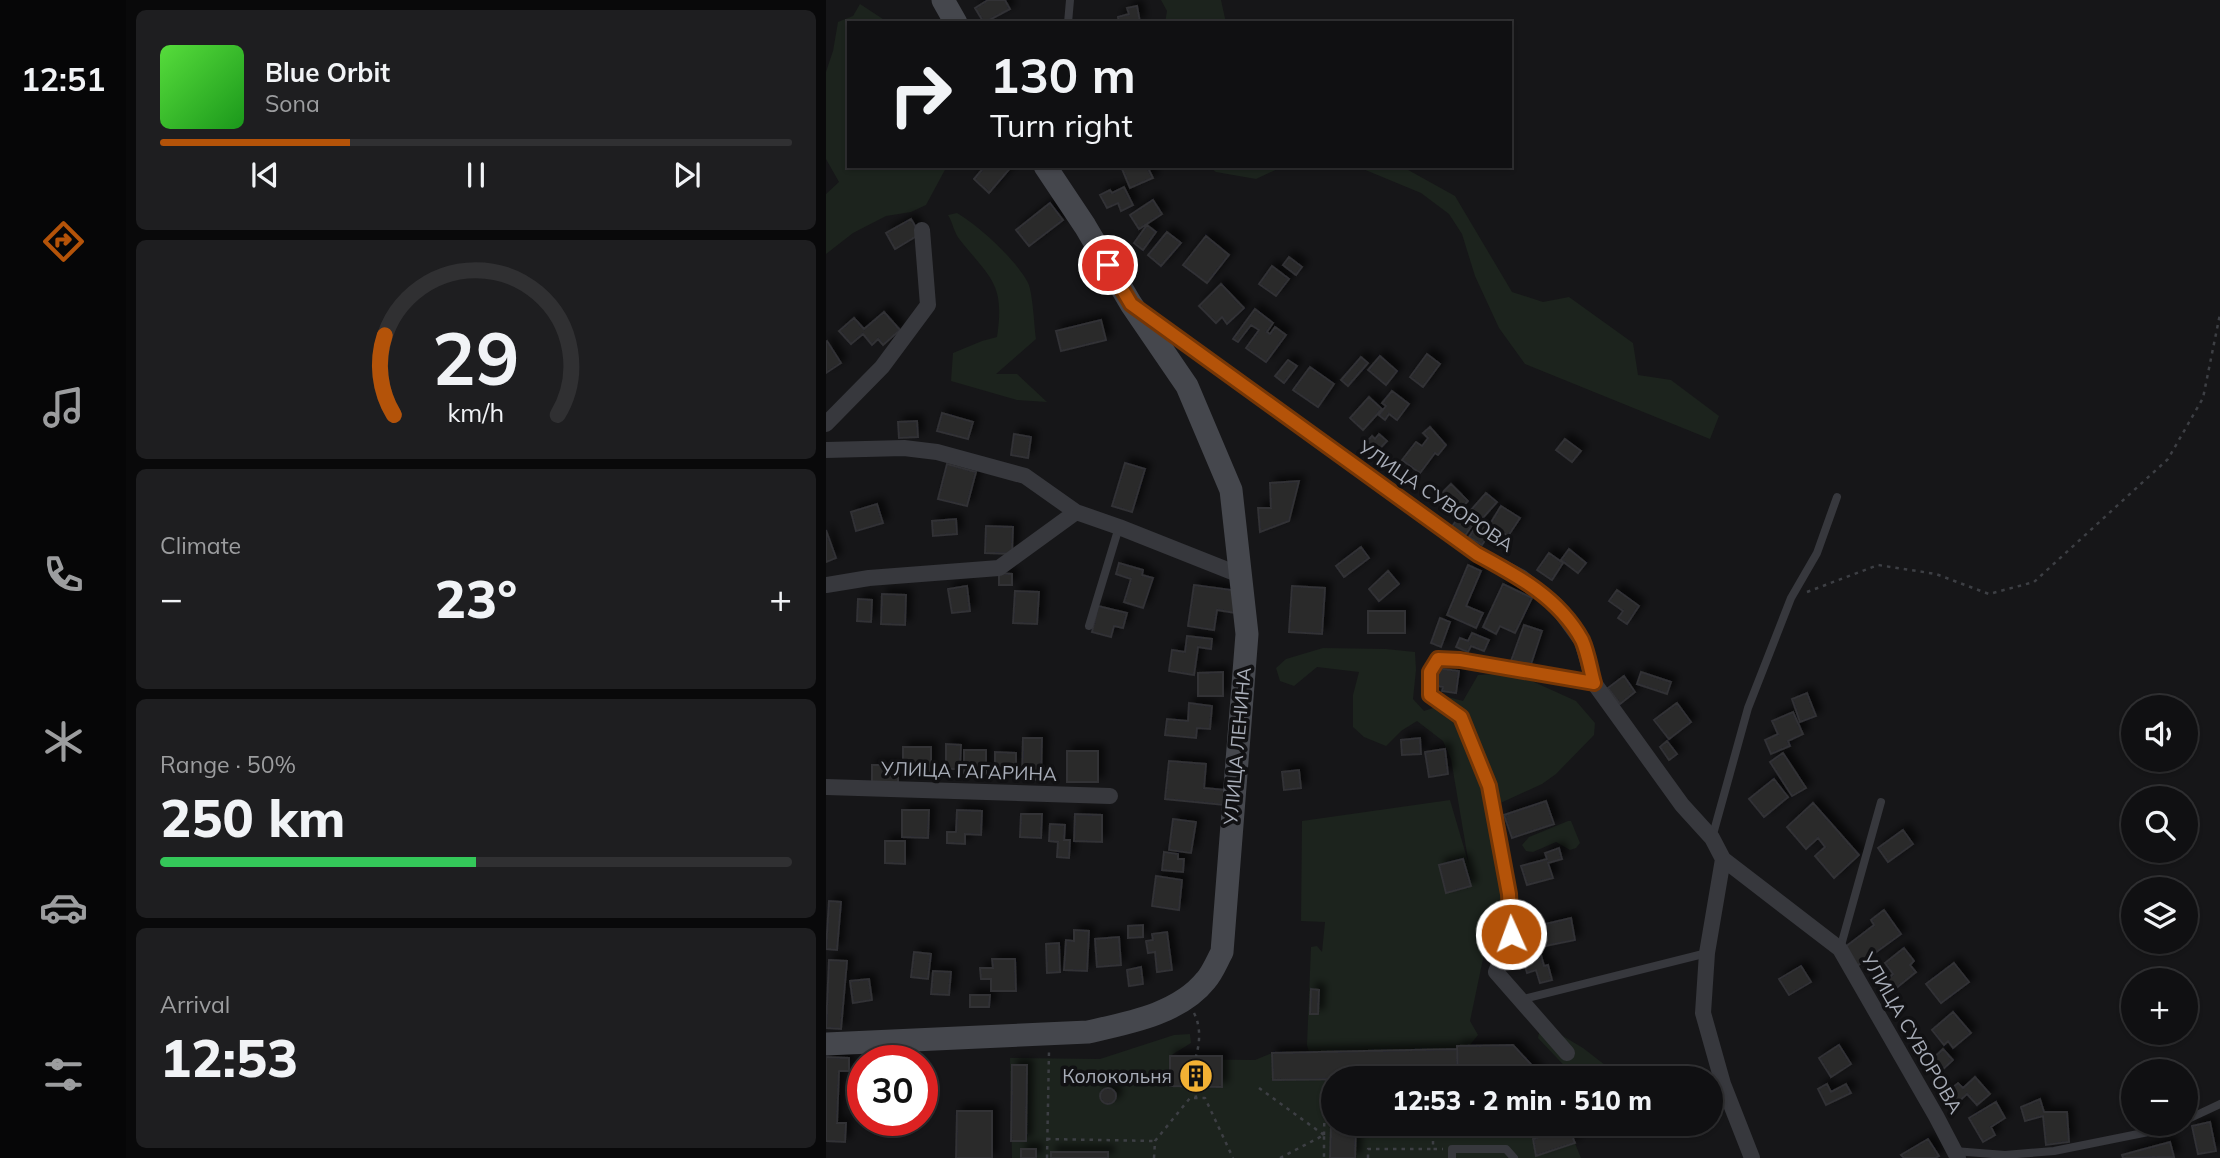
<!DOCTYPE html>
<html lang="en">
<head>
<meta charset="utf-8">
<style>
	body { margin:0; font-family:Mulish,sans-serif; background:#1e1e20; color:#f1f3f6; height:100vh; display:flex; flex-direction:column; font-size:26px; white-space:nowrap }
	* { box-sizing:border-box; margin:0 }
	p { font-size:23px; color:#9c9d9f }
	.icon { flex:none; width:38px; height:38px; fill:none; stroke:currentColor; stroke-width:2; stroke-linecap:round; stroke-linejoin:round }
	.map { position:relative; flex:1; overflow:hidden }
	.details { display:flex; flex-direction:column; gap:10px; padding:10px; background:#09090a; width:700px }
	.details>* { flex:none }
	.guide { position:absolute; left:21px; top:21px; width:665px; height:147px; border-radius:0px; box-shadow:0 2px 5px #0004,0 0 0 2px #303032; background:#101012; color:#f1f3f6; overflow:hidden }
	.tools { position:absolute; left:1295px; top:695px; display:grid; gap:14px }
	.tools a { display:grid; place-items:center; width:77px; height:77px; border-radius:50%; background:#101012; box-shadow:0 2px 5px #0004,0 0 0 2px #303032; font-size:35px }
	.speed { position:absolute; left:21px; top:1045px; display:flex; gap:14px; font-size:35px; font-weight:700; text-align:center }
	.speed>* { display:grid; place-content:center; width:91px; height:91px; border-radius:50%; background:#101012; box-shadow:0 2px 5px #0004,0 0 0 2px #303032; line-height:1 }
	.speed .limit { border:10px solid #d22; background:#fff; color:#111 }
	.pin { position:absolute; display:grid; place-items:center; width:60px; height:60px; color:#fff; margin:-30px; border:4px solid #fff; border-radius:50%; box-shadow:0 2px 7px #0007 }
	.me { position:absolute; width:77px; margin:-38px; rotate:358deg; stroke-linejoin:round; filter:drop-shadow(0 0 5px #0008) }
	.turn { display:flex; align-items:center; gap:24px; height:147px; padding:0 28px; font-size:32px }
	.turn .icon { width:91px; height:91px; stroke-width:2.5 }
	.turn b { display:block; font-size:49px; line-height:60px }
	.big { font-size:52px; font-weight:800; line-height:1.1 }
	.details .tile { flex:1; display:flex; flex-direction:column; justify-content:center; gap:10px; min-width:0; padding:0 24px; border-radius:10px; background:#1e1e20 }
	.details .dial { align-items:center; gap:0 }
	.dial svg { height:182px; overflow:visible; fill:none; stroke:#303032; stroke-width:7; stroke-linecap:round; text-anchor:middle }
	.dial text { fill:#f1f3f6; stroke:none }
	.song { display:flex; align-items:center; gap:21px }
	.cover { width:84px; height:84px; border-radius:10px; background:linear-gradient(135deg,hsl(110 70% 55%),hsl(120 70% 35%)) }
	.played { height:7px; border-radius:4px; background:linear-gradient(90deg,#b45309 30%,#303032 30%) }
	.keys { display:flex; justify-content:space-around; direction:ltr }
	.heat { display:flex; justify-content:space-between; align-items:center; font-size:38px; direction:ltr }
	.charge { height:10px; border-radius:5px; background:linear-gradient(90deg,#34c759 50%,#303032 0) }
	.trip { position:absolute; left:495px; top:1066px; width:402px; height:70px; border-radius:35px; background:#101012; box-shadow:0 2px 5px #0004,0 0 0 2px #303032; font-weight:800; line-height:70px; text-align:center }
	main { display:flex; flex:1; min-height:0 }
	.tab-bar { display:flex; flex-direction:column; width:126px; justify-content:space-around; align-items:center; background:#060607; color:#9c9d9f }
	.tab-bar .icon { width:49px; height:49px }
	.tab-bar .selected { color:#b45309 }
	.tab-bar b { font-size:32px; color:#f1f3f6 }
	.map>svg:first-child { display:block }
</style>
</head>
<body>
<main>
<nav class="tab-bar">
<b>12:51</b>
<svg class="icon selected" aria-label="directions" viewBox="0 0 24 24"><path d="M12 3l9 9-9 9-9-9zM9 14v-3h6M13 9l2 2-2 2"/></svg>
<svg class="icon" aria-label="music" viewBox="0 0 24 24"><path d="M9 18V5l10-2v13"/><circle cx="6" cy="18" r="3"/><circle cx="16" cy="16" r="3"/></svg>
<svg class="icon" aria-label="phone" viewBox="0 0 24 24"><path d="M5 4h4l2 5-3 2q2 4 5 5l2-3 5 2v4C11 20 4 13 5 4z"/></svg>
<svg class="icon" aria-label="climate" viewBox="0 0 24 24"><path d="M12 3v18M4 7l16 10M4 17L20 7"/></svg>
<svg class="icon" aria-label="car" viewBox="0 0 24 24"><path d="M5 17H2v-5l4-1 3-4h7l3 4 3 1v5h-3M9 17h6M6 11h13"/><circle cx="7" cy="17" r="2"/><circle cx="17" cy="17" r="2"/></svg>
<svg class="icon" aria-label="filters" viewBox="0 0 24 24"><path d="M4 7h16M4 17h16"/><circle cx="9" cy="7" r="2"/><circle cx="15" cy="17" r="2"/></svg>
</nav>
<section class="details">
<div class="tile">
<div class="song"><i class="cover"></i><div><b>Blue Orbit</b><p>Sona</p></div></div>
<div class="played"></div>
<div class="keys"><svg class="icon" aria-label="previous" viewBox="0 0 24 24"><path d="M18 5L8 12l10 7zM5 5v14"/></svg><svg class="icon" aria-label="pause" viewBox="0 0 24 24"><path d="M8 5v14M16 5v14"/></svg><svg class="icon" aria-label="next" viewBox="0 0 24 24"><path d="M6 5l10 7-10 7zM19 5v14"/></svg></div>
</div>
<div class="tile dial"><svg viewBox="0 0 100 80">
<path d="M14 69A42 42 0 1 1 86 69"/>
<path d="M14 69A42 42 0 0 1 10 34" stroke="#b45309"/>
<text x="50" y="56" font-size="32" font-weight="700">29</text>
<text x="50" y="72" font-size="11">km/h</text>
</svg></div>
<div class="tile"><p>Climate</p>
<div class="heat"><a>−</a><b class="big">23°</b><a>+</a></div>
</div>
<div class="tile"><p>Range · 50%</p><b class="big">250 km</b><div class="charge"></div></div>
<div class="tile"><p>Arrival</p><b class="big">12:53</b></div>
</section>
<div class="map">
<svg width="1394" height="1158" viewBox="0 0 1394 1158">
	<defs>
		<filter id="shadow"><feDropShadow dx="5.5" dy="-5.5" stdDeviation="3.5" flood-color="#0009"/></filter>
	</defs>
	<rect width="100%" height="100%" fill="#161618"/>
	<!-- green -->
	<path fill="#1c231d" d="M335,0H395L400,23H339L341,11Z
		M34,4L63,23H23V166H121L100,205L85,212L60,216L27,233L0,254V194L13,182L0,159V72L7,51L12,22L27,16Z
		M382,166H458L430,179L390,172Z
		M485,166H575L629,196L686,292L717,302L743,297L807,343L812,375L845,380L893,416L884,439L699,364L673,328L649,276L636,234L623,214L595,193L537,169Z
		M131,213C152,225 189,259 201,281C207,290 208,326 210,339L170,374H191L221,402L191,400L125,381L127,353L156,341L171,337C179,283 165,279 134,240C128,233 127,223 122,215Z
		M497,648L560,649L589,652L590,670L587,699L598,711L610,707L622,697L637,701L652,675L688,673L750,701L769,723L768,735L730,774L716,784L668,806L675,871V933L662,935L644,1021L652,1035L643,1046L712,1072L719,1078H508V1124H741L755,1158H186L184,1058L274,1059L348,1035L364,1034L365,1043L344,1056V1059L429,1060L446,1053L483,1052L481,1045L485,947L491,946L496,952L499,922L475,921L476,821L624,800L643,865L625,759L617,741L591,721L575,731L560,746L538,737L527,727V695L533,672L491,667L468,686L454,681L450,668L460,659Z
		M742,821H745L754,843L750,848L744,850L730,842L707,852L700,851L696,845L703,837Z
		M720,1026L757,1048L779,1065L782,1078H750L712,1038L713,1033Z"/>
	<!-- building -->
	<path fill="#29292c" stroke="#303034" stroke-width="2" filter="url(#shadow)" d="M162,0H179L184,9L158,23L149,8Z
		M311,6L314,22L293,23L292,17L303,14L301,8Z
		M159,166H186L163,193L148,179Z
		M302,166H321L327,178L304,188L296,169Z
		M298,187L307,205L295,211L292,203L281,208L274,195L284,190L286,193Z
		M327,200L336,214L313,229L304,215Z
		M224,203L237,220L203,246L190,230Z
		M85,219L94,234L69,249L60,233Z
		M321,225L330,232L317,250L308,243Z
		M341,232L355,243L335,266L322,255Z
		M380,236L403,255L381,283L357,265Z
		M463,257L476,267L470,275L457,265Z
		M446,266L463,279L450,296L433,284Z
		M395,284L418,308L401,324L396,317L390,323L373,306Z
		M429,309L447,323L441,332L444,334L449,327L460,335L440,362L420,348L433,330L425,325L412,342L407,339Z
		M58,312L74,330L57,345L52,339L46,345L37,334L25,344L13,331L28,318L38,329Z
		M275,320L280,340L235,351L230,331Z
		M1,341L15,363L0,373V342Z
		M601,354L614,364L597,387L584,377Z
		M554,356L571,371L560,385L542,370Z
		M535,357L542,363L522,386L515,380Z
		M462,360L471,366L458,383L449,376Z
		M484,367L508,384L492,407L467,390Z
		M566,391L583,404L571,420L563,414L559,420L553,415L560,406L556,403Z
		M543,397L556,409L537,430L524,418Z
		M116,413L147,422L142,439L111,431Z
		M91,421L92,437L73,438L72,422Z
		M604,427L620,445L612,455L609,453L594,473L576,460L590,442L596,446L602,438L597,433Z
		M188,434L205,437L202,458L185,455Z
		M553,434L561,441L546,457L539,450L542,447L539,444L546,436L549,439Z
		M739,439L755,451L746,462L730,450Z
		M299,463L319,469L306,512L286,506Z
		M121,464L150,472L141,506L112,499Z
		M473,481L463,521L434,532L432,508H445L444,483Z
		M625,484L642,501L631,513L624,507L620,510L609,500Z
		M660,493L671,502L655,520L645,510Z
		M51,504L57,523L30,531L25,512Z
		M675,506L694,518L682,536L664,524Z
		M634,515L647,524L638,537L625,528Z
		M130,519L131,534L107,536L106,521Z
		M653,522L666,530L656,545L643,537Z
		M160,526L187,527L186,554L159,553Z
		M0,530L10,558L0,562Z
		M535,547L543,558L518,577L510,566Z
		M743,549L760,563L752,573L735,560Z
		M723,553L737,563L726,580L711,570Z
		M293,563L317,570L316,575L327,578L317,608L298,602L305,579L290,574Z
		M642,565L655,571L640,606L657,613L650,628L621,615Z
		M562,571L573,584L553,601L543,589Z
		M173,573L186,574V585H173Z
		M677,584L706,598L689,633L674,626L670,634L657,627Z
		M368,585L413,591L410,613L391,610L388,630L362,626Z
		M141,586L144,611L126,613L122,589Z
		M466,586L499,588L496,634L463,632Z
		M791,590L813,606L801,624L792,618L797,611L783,601Z
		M189,591L213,592L211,624L187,623Z
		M56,594L80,595L79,625L55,624Z
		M32,599L46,600L45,622L31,621Z
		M272,606L301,613L297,628L288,626L285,637L266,632Z
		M542,611H579V633H542Z
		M614,618L624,622L615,647L605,643Z
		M698,625L716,631L704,667L685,661Z
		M646,633L663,640L658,651L645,646L642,652L630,647L634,638L642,641Z
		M361,636L386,639L385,649L372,647L368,675L343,671L346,650L359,652Z
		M609,668L633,671L630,693L616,691L617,687L607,685Z
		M397,672V696H372V673Z
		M815,672L845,682L841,694L811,684Z
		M798,676L809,692L794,704L782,688Z
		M981,693L990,716L974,722L966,699Z
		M363,703L386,706L384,729L371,728L370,738L339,735L341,719L362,721Z
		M851,703L865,722L843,739L828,720Z
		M967,712L977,734L962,741L964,746L945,754L939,740L952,734L946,721Z
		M197,738H216L215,780L196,779Z
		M594,738L595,754L576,755L575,740Z
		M841,741L851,754L843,760L834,747Z
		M120,744L135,745L134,769H120Z
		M77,747H105V773H77Z
		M619,749L622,774L603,777L599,752Z
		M138,750H160V774L138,775Z
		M241,751H272V782H241Z
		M169,752L190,753V767L169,766Z
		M957,753L980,788L966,796L944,762Z
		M343,761L380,764L378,788L399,790L398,805L339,799Z
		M46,765H72V783H46Z
		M473,770L475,788L458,790L456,772Z
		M948,779L962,797L938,817L923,799Z
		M720,801L728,824L686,838L678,815Z
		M987,803L1033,855L1008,878L989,856L999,847L992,838L980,849L961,827Z
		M76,810H103L102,838L76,837Z
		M131,810L156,811L155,835L139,834V844L121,843V832H130Z
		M195,814H216L215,838L194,837Z
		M249,814L276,815V842L248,841Z
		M347,819L370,822L365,853L343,850Z
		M224,824L239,825L238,840H244L243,858L231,857L232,842L223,841Z
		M1077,830L1087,844L1062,862L1052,848Z
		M59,841H79V864L59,863Z
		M733,848L736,859L722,863L727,878L701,885L695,866L721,859L719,853Z
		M338,852L352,854V859H358L357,872L336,870Z
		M637,859L645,886L620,893L613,865Z
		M330,876L356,880L353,910L326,906Z
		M3,901L15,902L11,950L0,949Z
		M1058,910L1075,934L1031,966L1018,948L1048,925L1045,920Z
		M745,918L749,940L719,946L715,925Z
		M317,925V937L302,938V926Z
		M248,930L263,931L261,971L238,970L240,940L248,941Z
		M341,932L346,970L331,972L329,952L322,953L320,941L327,940L326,934Z
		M293,937L295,965L271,967L269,939Z
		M233,943L234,972L221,973L220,944Z
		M1078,948L1088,961L1084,965L1090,972L1069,989L1061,979L1067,974L1059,963Z
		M714,951L718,966L722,965L726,980L714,983L710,970L701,973L696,956Z
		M88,952L105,954L102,979L85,977Z
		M166,959H189L190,991H165V979H155L154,968H167Z
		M3,960L21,961L15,1029L0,1028Z
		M1128,963L1143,982L1115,1003L1100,984Z
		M975,966L985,982L963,995L953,979Z
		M315,967L317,984L303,986L301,970Z
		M107,971L125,972L123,995L105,994Z
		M43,979L46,1000L27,1003L24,981Z
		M485,989L493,990L492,1014H484Z
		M144,995H164L163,1007H144Z
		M1127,1012L1145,1033L1127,1048L1122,1041L1118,1045L1106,1030Z
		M687,1045L712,1072V1078H632L631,1046Z
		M1013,1045L1025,1064L1005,1077L993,1058Z
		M631,1049L632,1078L447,1080L446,1053Z
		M1117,1049L1127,1060L1114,1072L1104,1061Z
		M344,1056H396V1087L344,1086Z
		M0,1057L23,1058V1071H13L11,1123H20L19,1142L0,1141Z
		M186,1065H201L200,1141H185Z
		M1149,1077L1164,1094L1151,1105L1141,1094L1128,1106L1118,1095L1132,1083L1137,1088Z
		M1001,1084L1005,1092L1020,1084L1025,1093L1000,1105L992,1089Z
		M274 1096a8 8 0 1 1 16 0a8 8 0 1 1-16 0Z
		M506,1093L508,1124H530L529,1158H504Z
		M1214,1099L1218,1112H1241L1243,1142L1220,1145L1217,1116L1199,1121L1195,1107Z
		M1170,1102L1179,1118L1165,1127L1169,1135L1157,1142L1143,1118Z
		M131,1111H166V1158H130Z
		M1384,1122L1390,1151L1372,1154L1366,1126Z
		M716,1124H741L749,1143L710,1156L707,1139L719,1135Z
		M1102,1139L1113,1156L1109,1158H1078L1075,1155Z
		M1344,1142L1348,1157L1297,1158L1296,1155Z
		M195,1149H210V1158H195Z
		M225,1152H282V1158H225Z"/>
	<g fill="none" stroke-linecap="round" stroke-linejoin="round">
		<!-- path -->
		<path stroke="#3d3f44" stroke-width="2.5" stroke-dasharray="3.5 5" stroke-linecap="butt" d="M981,592L1052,565L1110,574L1163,594L1208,582L1342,459L1377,398L1394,314
			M368,1013C375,1027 374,1042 370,1056
			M369,1087L370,1098
			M433,1088L498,1135
			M607,1124V1149H617
			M498,1135L499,1088
			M221,1139L329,1141
			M221,1158L223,1051
			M328,1158L329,1141L364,1098H379L407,1158
			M454,1158L498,1135V1158
			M542,1158V1149H607"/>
		<!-- lane -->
		<path stroke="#37383d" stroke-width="8" d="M242,23L244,0
			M263,626L293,527
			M886,838L922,708L965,598L991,553L1011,497
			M1014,949L1055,802
			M694,1000L881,953
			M1360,1120L1394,1104
			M1128,1151L1179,1155L1228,1151L1342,1128L1352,1124
			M626,1158V1149H680L688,1158"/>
		<!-- street -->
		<path stroke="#37383d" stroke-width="16" d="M315,311L651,554L695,577L729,604L756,641L768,683L856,805L886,838L897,859L881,953L877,1013L897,1084L926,1158
			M0,424L56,367L102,305L96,230
			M0,450L78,448L111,452L199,476L250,512L293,527L414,575
			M0,585L43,578L173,568L250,512
			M0,787L284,796
			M897,859L1014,949L1110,1116L1132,1158
			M741,1053L670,972L685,934L683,894L663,786L635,717L604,695V672L612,659L634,660L768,683"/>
		<!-- secondary -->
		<path stroke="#45474d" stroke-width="23" d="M117,0L130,23
			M0,1044L262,1032C302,1023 353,1014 380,980C387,972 391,961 396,952L421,634L405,490L361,386L305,304L259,226L219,166"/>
	</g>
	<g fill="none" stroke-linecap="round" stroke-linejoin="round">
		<!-- route casing -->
		<g stroke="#753606" stroke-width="18">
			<path id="route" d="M282,265L305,304L651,554C692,576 733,598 756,640C762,653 764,669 768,683L634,660L612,659L604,672V695L635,717L663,786L683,894L685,934"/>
		</g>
		<!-- route -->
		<use href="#route" stroke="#b45309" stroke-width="12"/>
	</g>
	<!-- icons -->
	<defs>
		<g id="building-disc" transform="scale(1.75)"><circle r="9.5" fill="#f2b134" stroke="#111113"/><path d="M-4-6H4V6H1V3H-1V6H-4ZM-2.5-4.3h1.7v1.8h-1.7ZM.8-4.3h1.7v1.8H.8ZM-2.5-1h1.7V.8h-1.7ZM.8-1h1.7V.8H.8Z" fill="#111"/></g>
	</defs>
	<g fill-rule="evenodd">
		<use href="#building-disc" x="370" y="1076"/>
	</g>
	<g text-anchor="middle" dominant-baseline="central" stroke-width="7" stroke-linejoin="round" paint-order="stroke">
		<!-- street labels -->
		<g font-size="19" fill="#a8adb8" stroke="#111113">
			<text transform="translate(610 496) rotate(34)">УЛИЦА СУВОРОВА</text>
			<text transform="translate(411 746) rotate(-85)">УЛИЦА ЛЕНИНА</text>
			<text transform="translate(143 771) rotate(2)">УЛИЦА ГАГАРИНА</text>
			<text transform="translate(1086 1033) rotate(60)">УЛИЦА СУВОРОВА</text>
		</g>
		<!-- poi labels -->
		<g font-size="19" fill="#a8adb8" stroke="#111113" text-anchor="end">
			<text x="346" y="1076">Колокольня</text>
		</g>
	</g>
</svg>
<div class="tools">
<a><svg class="icon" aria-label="sound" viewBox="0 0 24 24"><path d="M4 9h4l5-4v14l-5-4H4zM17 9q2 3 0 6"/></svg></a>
<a><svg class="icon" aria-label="search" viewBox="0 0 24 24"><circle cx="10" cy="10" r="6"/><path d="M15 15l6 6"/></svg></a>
<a><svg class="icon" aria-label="layers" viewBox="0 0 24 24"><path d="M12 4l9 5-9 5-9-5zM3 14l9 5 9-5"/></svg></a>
<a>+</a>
<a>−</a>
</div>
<div class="speed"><div class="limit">30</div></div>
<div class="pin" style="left:282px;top:265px;background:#d93025"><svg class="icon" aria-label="arrive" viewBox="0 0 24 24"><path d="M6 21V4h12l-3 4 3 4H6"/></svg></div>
<svg class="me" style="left:685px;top:934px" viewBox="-20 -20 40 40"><circle r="17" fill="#b45309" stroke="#fff" stroke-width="3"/><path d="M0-11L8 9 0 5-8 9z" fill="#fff"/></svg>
<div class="trip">12:53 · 2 min · 510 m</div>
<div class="guide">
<div class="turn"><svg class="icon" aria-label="right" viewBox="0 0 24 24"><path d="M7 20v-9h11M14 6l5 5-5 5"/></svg><div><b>130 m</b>Turn right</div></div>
</div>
</div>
</main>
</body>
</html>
